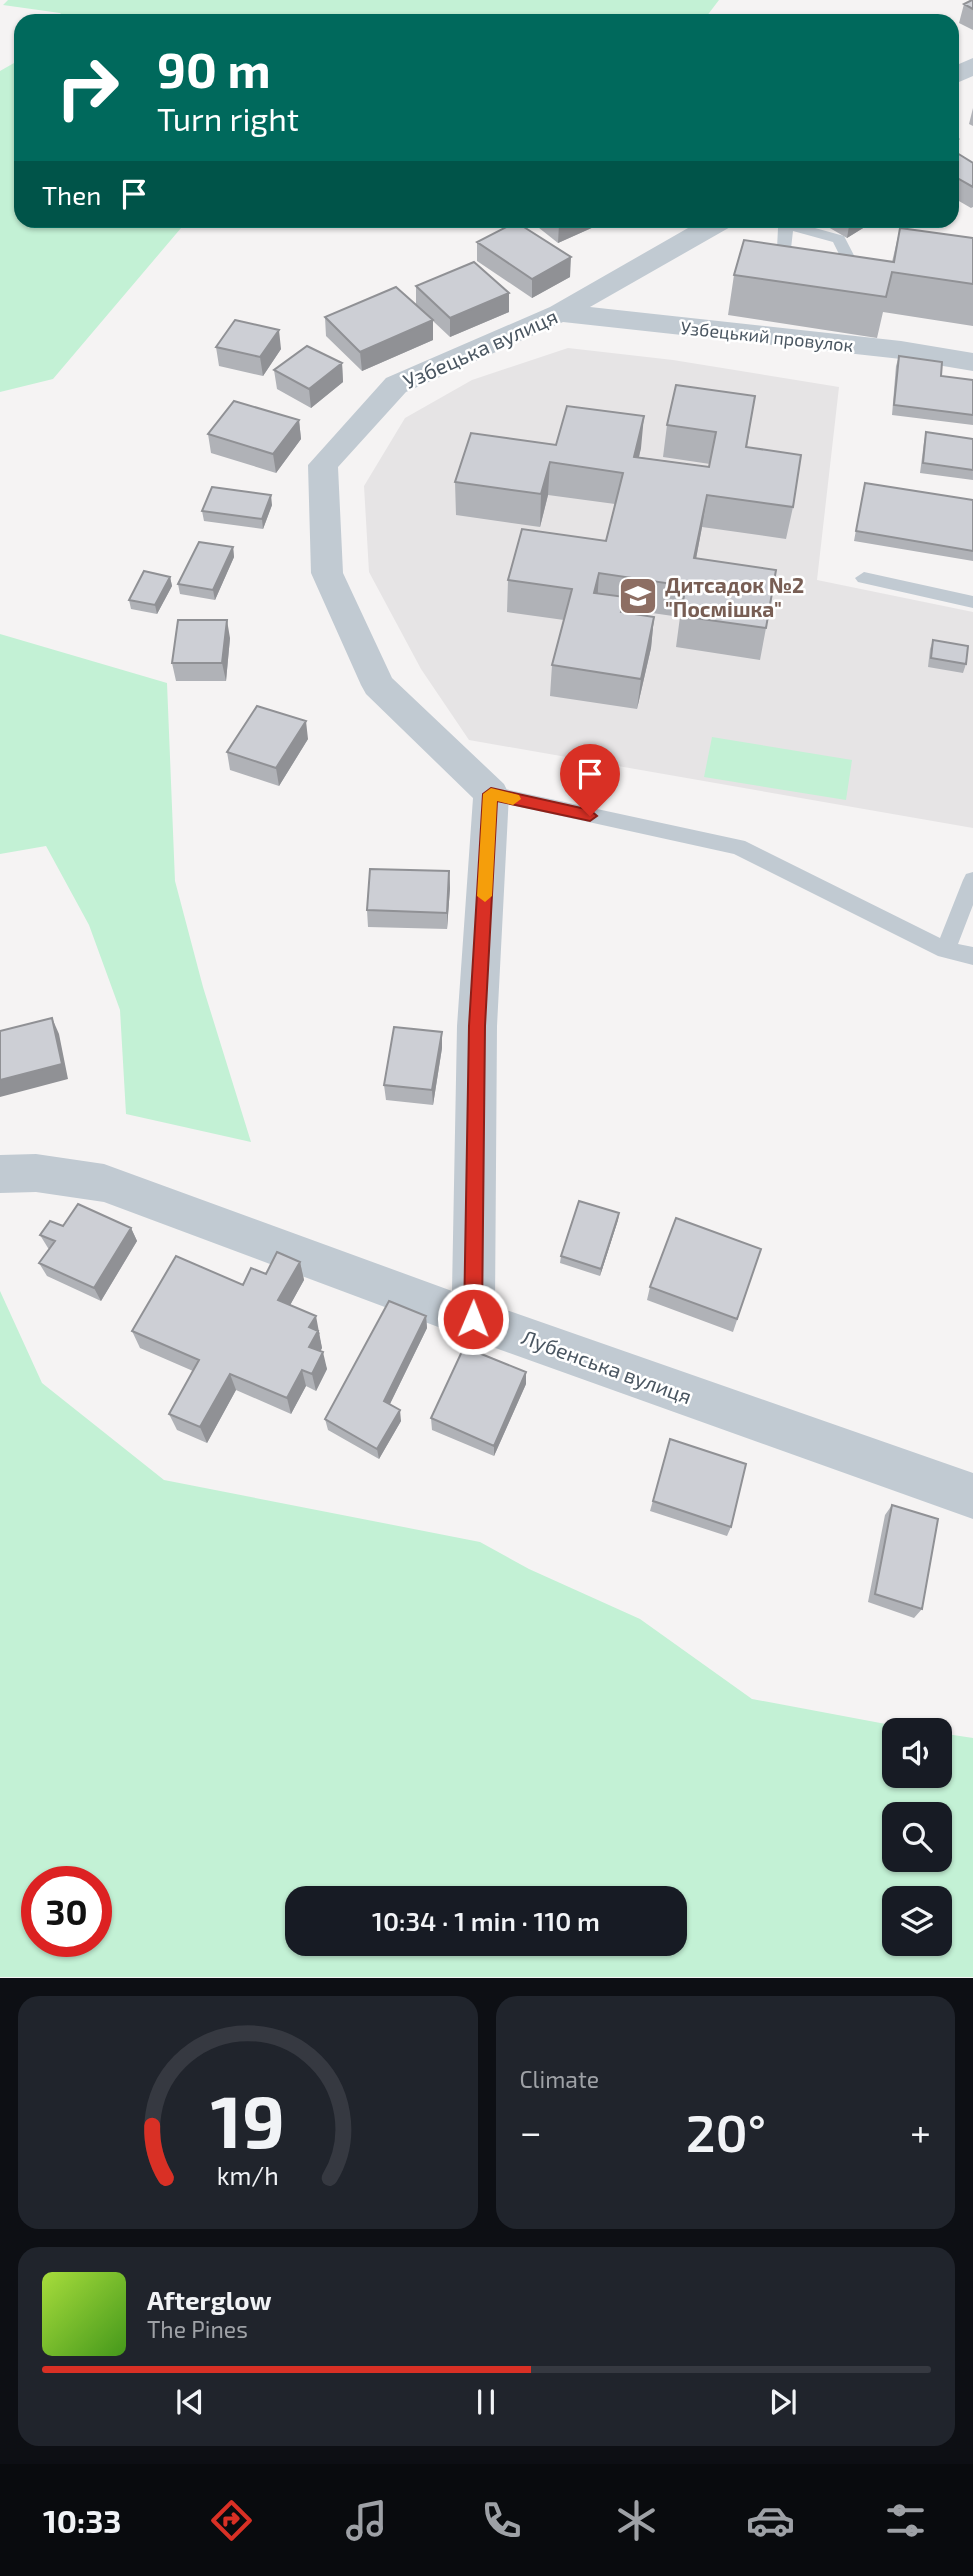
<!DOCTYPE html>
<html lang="en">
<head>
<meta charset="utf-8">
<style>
	body { margin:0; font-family:"Exo 2",sans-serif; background:#20242c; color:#f1f3f6; height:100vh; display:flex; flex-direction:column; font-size:26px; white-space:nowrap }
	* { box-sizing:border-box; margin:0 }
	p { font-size:23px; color:#9ea1a6 }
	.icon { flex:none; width:38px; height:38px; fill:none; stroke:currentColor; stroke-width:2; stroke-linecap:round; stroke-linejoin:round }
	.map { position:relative; height:1978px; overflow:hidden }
	.details { display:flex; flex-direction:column; gap:18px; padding:18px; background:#0d0f14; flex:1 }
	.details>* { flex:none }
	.guide { position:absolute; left:14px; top:14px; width:945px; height:214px; border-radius:21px; box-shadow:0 2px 5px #0004; background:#00695c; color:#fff; overflow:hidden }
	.tools { position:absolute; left:882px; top:1718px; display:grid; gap:14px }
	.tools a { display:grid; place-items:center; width:70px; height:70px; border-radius:14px; background:#171b24; box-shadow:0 2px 5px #0004; font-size:35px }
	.speed { position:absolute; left:21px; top:1866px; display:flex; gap:14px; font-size:35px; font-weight:700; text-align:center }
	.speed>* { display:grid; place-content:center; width:91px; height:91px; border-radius:50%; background:#171b24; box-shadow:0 2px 5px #0004; line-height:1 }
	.speed .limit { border:10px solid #d22; background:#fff; color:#111 }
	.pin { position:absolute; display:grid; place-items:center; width:60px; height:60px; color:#fff; margin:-72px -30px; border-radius:50% 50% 50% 0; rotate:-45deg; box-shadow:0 0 7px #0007 }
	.pin .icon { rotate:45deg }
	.me { position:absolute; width:77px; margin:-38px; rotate:1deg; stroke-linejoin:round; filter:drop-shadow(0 0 5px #0008) }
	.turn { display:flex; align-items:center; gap:24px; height:147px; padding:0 28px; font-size:32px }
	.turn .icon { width:91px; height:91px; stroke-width:2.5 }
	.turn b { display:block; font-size:49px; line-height:60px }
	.then { display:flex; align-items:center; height:66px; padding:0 28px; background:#0003; gap:14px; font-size:26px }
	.big { font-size:52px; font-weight:600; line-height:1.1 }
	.details .tile { flex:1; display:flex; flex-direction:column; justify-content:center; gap:10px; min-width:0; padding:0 24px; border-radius:21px; background:#20242c }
	.details .dial { align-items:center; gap:0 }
	.dial svg { height:182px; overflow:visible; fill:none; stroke:#363941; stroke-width:7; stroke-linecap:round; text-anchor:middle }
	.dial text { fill:#f1f3f6; stroke:none }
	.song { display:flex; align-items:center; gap:21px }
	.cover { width:84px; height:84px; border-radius:10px; background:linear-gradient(135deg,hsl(80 70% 55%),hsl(100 70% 35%)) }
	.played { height:7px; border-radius:4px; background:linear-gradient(90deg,#d93025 55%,#363941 55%) }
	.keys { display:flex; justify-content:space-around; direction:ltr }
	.heat { display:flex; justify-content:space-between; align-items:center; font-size:38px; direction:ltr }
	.details .tiles { flex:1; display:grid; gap:18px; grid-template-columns:1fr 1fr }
	.tile:last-child { grid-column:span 2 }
	.trip { position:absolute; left:285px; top:1886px; width:402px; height:70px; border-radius:21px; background:#171b24; box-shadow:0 2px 5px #0004; font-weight:600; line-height:70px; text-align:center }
	.tabs { display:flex; height:112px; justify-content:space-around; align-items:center; background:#090b0e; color:#9ea1a6 }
	.tabs .icon { width:49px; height:49px }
	.tabs .selected { color:#d93025 }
	.tabs b { font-size:32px; color:#f1f3f6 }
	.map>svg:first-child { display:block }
</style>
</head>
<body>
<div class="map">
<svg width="973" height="1978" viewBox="0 0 973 1978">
	<rect width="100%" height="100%" fill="#f5f3f3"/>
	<!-- education -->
	<path fill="#e6e4e5" d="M568,348L673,360L839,387L817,580L973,612V828L469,740L421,669L369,572L364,486L405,418L472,380Z"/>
	<!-- green -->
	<path fill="#c3f1d5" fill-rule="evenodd" d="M8,0H719L703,21H68L60,13L3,5Z
		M21,59V220L187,221L53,379L0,392V71Z
		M0,634L167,683L175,881L203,987L251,1142L126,1114L120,1010L89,925L46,846L0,854Z
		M712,737L852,760L846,800L704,777Z
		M0,1291L42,1383L164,1480L480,1542L529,1569L640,1619L752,1699L923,1731H894V1776H940V1733L973,1738V1977H0ZM894,1815H940V1860H894ZM96,1881V1941H37V1881ZM298,1899H676V1944H298ZM894,1899H940V1944H894Z"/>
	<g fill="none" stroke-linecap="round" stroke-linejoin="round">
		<!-- service -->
		<path fill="#c1cad2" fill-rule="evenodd" d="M753,220H786L844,236L860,267L857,270H847L833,242L793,231L789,266L786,269H776L778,228Z
			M864,572L973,596V608L858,582L855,578Z
			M491,786L745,841L940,938L963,880L966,874L973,872V905L958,944L973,947V965L938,956L734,854L484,799L481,794L484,789Z"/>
		<!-- minor -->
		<path fill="#c1cad2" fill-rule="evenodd" d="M973,58V76L952,85V67Z
			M702,220H735L732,226L590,307L901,341L973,353V371L901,359L563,322L406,392L338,467L343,573L392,678L504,784L509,794L497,1026L495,1306L973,1473V1519L473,1340L104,1202L36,1192L0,1193V1155L36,1154L104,1164L452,1291L457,1026L473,798L366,694L361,685L311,573L308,465L386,378L550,307Z"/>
	</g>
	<!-- wall -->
	<path fill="#b0b2b7" d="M973,0V30L959,23L964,4Z
		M973,108V126L969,124Z
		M952,136L958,139L954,155L973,163V207L971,208L952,197Z
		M529,220H597L596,226L558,243Z
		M661,220H683L672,227Z
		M816,220H876L847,238Z
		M900,228L973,238V326L883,312L877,338L728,315L734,275L892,262Z
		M477,242L570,277L532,298L477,261Z
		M416,286L509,312L450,337L416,305Z
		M325,317L433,340L362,371L326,336Z
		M216,347L281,349L263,376L219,366Z
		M899,356L941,376L973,380V425L892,415L896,366Z
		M342,363L343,382L311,408L277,389L274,370Z
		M299,420L301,439L276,473L211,453L208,434Z
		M667,425L750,428L747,447L793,507L786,539L702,527L696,559L766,628L760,660L676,647L680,617L624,609V612L654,617L651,648L637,709L550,696L552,665L564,620L507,612L508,580L606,541L615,504L548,495L540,527L456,515L455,482L556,445L641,448L639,457L709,467L710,464L663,457Z
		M926,432L973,439V480L920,473L924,442Z
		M863,492L973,500V561L854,541Z
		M272,505L263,529L204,521L202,511Z
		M233,547L234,557L215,600L180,594L178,584Z
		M170,577L172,586L157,614L131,609L129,600Z
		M230,638L226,681H176L172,663Z
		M933,640L966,664L963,673L928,667L930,649Z
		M308,739L279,786L230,770L227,752Z
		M449,871L450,888L447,929L368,927L367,910Z
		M442,1048L433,1105L386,1100L384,1085Z
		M619,1213L618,1220L600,1276L560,1263L561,1256Z
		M63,1226L131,1228L137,1241L101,1301L47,1276L39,1263L49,1249L48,1248L40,1235Z
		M761,1249L733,1332L647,1300L650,1287Z
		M300,1262L304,1280L290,1305L320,1333L319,1335L322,1348L320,1351L327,1369L316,1391L306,1386L291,1414L236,1390L207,1443L177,1430L169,1414L193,1371L140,1348L132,1331L243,1285L266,1274Z
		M426,1316L427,1328L390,1404L401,1421L379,1459L328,1430L325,1419Z
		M526,1384L494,1456L432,1430L431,1418Z
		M670,1439L731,1527L727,1536L650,1511Z
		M892,1505L922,1609L914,1618L868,1602L885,1515Z"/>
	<!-- shaded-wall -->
	<path fill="#909195" d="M958,139L953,158L952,159V143Z
		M567,220H597L596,226L558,243L559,224Z
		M673,220H683L672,227Z
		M850,220H876L847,238Z
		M571,257L570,277L532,298V279Z
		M509,293V312L450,337V318Z
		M433,320V340L362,371L360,352Z
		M279,330L281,349L263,376L260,357Z
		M342,363L343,382L311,408L309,389Z
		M644,416L641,448L631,489L634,457Z
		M299,420L301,439L276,473L273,454Z
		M550,462L548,495L540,527L541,494Z
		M271,495L272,505L263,529L262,519Z
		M707,495L702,527L690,590L694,558Z
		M233,547L234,557L215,600L213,590Z
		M599,573L597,605L594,593Z
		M170,577L172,586L157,614L155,605Z
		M654,617L651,648L637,709L641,679Z
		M227,620L230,638L226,681L222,663Z
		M306,721L308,739L279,786L276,768Z
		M449,871L450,888L447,929V913Z
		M52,1018L59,1034L68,1079L0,1097V1080Z
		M442,1032V1048L433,1105L432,1090Z
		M619,1213L618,1220L600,1276L601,1269Z
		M131,1228L137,1241L101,1301L94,1288Z
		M300,1262L304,1280L283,1318L278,1300Z
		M316,1316L322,1348L314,1364L309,1347V1327Z
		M426,1316L427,1328L386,1412L384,1401Z
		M323,1352L327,1369L316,1391L312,1374Z
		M302,1370L306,1386L291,1414L287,1398Z
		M526,1372V1384L494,1456V1446Z
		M230,1374L236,1390L207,1443L200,1427Z
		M400,1410L401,1421L379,1459L377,1449Z"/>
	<!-- building -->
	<path fill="#cdcfd5" stroke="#909195" stroke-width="2" d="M973,0V9L964,4L972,0Z
		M952,136L958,139L952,143Z
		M957,153L973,163V187L952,175V156Z
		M554,220H567L559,224Z
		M516,222L571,257L532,279L477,242Z
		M900,228L973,238V284L892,272L886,297L734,275L744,240L894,262Z
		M474,262L509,293L450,318L416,286Z
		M396,287L433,320L360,352L325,317Z
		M235,320L279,330L260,357L216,347Z
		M307,346L342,363L309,389L274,370Z
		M899,356L942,362L941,376L973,380V415L894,405Z
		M676,385L755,396L746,447L801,455L793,507L707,495L694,558L776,570L766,628L680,616L686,586L599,573L594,593L625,597L621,612L654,617L641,679L552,665L572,589L508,580L522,529L606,541L623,473L550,462L541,494L455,482L471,433L556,445L567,406L644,416L634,457L709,467L716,432L667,425Z
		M234,401L299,420L273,454L208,434Z
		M926,432L973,439V470L923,463Z
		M865,483L973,500V551L856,531Z
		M212,487L271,495L262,519L202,511Z
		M199,542L233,547L213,590L178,584Z
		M144,571L170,577L155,605L129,600Z
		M178,620H227L222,663H172Z
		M933,640L968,646L966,664L931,658Z
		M257,706L306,721L276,768L227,752Z
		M370,869L449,871L447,913L367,910Z
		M52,1018L62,1064L0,1080V1031Z
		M394,1027L442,1032L432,1090L384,1085Z
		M579,1201L619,1213L601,1269L561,1256Z
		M78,1204L131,1228L94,1288L39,1263L55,1241L40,1235L50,1221L63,1226Z
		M676,1218L761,1249L737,1319L650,1287Z
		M277,1252L300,1262L278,1300L316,1316L309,1327L318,1331L309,1347L323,1352L312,1374L302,1370L287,1398L230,1374L200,1427L169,1414L199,1360L132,1331L176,1256L243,1285L251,1268L266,1274Z
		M389,1301L426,1316L384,1401L400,1410L377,1449L325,1419Z
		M464,1347L526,1372L494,1446L431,1418Z
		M670,1439L746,1464L731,1527L653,1501Z
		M892,1505L938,1519L922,1609L875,1594Z"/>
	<!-- route -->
	<path fill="#d93025" stroke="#8d1f18" stroke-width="2" d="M491,788L590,810L597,816L590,821L497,801L485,1026L482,1319L480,1325L473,1327L467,1325L464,1319L469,1026L483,794Z"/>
	<!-- slow -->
	<path fill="#f59e0b" d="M491,788L519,795L521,799L513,805L497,801L492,896L485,902L477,896L483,794Z"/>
	<!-- icons -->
	<defs>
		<g id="school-square" transform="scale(2.0125)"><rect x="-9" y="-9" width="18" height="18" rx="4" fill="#8d6e63" stroke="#fff"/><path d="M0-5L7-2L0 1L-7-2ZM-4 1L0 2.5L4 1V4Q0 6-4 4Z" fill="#fff"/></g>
	</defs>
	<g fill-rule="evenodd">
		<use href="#school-square" x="638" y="596"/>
	</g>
	<g text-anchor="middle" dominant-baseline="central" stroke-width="5" stroke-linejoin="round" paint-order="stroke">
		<!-- far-street labels -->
		<g font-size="18" fill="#4a5661" stroke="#fff">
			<text transform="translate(767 336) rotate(6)">Узбецький провулок</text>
		</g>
		<!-- street labels -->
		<g font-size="21" fill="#4a5661" stroke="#fff">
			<text transform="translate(480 348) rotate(-24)">Узбецька вулиця</text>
			<text transform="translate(607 1366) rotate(20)">Лубенська вулиця</text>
		</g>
		<!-- education labels -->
		<g font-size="21" font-weight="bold" fill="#785e54" stroke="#fff" text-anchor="start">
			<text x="665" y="584">Дитсадок №2<tspan x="665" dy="24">"Посмішка"</tspan></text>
		</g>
	</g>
</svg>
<div class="tools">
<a><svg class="icon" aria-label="sound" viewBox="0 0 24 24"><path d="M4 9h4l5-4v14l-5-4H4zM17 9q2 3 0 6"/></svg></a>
<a><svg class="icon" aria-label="search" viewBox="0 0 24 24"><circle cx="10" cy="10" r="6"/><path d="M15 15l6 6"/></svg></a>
<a><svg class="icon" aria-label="layers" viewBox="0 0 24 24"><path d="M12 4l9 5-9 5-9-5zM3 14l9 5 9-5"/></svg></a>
</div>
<div class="speed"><div class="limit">30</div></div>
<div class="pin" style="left:590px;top:816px;background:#d93025"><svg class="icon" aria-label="arrive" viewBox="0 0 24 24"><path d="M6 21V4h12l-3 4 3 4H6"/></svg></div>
<svg class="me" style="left:473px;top:1319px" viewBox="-20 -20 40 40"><circle r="17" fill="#d93025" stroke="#fff" stroke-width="3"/><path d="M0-11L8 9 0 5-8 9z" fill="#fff"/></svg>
<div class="trip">10:34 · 1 min · 110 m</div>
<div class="guide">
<div class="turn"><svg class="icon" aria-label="right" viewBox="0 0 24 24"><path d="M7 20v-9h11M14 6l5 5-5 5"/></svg><div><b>90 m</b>Turn right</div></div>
<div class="then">Then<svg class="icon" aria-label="arrive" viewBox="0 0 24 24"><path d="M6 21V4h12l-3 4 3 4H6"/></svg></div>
</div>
</div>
<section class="details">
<div class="tiles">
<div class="tile dial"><svg viewBox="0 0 100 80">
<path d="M14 69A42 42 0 1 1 86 69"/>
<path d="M14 69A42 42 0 0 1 8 46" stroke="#d93025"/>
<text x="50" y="56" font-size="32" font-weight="700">19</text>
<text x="50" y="72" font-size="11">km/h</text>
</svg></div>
<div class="tile"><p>Climate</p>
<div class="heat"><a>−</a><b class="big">20°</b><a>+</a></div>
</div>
<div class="tile">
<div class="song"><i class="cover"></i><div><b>Afterglow</b><p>The Pines</p></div></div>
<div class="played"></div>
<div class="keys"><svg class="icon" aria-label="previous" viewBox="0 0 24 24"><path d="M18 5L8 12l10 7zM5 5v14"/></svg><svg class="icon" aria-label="pause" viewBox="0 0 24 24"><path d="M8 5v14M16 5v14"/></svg><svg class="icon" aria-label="next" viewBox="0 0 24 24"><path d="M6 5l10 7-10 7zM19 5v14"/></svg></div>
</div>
</div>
</section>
<nav class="tabs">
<b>10:33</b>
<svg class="icon selected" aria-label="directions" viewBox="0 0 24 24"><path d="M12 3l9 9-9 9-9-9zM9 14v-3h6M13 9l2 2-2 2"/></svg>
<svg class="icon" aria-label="music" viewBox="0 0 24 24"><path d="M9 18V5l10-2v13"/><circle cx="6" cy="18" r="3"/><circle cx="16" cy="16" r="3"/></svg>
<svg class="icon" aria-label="phone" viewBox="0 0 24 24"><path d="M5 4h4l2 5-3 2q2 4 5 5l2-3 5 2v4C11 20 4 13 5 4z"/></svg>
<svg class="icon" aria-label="climate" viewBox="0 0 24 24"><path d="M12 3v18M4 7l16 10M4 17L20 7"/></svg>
<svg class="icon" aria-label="car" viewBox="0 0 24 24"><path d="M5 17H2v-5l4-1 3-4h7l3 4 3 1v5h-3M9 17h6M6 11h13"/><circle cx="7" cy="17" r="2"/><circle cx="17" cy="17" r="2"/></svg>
<svg class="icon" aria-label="filters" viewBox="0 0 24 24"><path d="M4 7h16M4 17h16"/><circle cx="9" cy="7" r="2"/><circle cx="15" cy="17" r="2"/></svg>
</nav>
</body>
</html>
